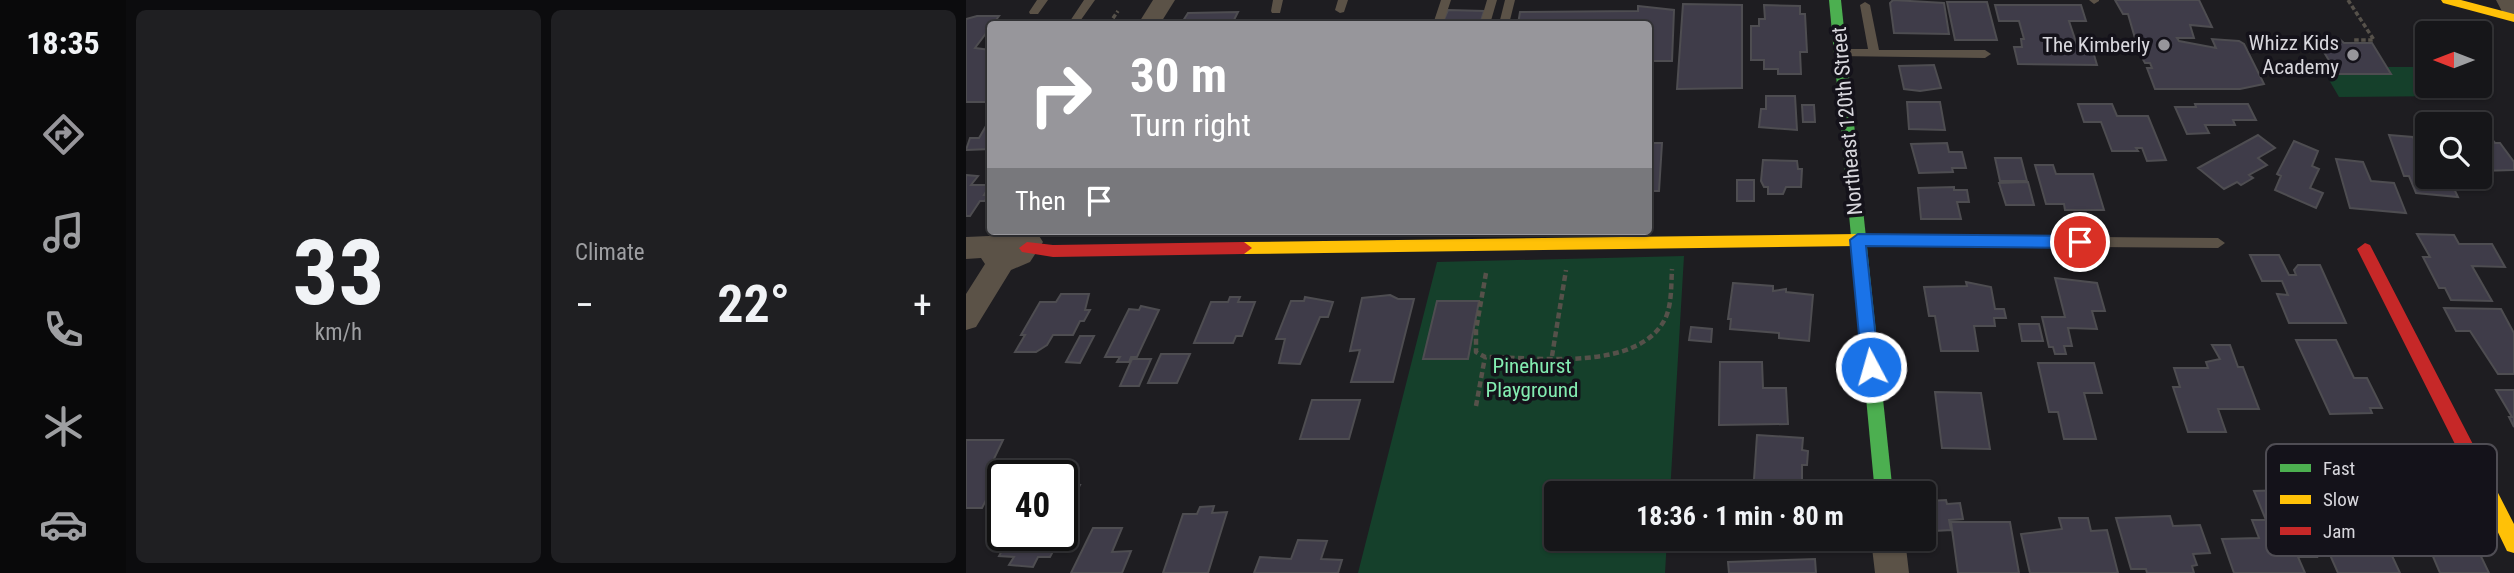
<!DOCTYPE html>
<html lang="en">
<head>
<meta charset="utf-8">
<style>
	body { margin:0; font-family:"Roboto Condensed",sans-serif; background:#1f1f22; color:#f1f3f6; height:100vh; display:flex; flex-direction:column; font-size:26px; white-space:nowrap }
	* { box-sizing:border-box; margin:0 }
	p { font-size:23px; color:#9e9fa2 }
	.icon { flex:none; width:38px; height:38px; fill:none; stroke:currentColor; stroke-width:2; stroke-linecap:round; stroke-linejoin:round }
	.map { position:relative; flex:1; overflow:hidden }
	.details { display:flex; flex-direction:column; gap:10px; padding:10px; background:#0c0c0e; width:840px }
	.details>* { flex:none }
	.hud { position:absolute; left:21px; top:21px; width:665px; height:214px; border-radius:7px; box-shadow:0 2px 5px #0004,0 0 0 2px #353538; background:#97969b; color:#fff; overflow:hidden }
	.needle { width:46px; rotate:270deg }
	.controls { position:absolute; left:1449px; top:21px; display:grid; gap:14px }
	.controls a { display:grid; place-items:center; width:77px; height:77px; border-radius:7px; background:#161619; box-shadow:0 2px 5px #0004,0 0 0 2px #353538; font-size:35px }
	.speed { position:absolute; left:21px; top:460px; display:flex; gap:14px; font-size:35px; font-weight:700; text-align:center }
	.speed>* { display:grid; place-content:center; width:91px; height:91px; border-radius:50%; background:#161619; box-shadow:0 2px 5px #0004,0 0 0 2px #353538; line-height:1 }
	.speed .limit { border:4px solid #111; border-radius:10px; background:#fff; color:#111 }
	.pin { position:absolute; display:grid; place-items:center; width:60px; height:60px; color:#fff; margin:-30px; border:4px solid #fff; border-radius:50%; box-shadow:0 2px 7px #0007 }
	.me { position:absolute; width:77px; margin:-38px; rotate:354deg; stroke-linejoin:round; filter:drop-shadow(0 0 5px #0008) }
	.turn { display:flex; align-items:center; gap:24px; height:147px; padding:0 28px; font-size:32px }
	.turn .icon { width:91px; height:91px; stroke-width:2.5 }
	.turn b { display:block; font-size:49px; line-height:60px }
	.then { display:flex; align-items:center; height:66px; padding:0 28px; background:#0003; gap:14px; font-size:26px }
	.big { font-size:52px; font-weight:700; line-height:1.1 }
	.details .card { flex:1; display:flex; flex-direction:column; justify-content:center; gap:10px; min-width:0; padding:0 24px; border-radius:10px; background:#1f1f22 }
	.details .dial { align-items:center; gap:0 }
	.dial b { font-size:91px; line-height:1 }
	.heat { display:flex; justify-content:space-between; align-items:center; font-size:38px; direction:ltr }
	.details .tiles { flex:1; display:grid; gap:10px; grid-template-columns:repeat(2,1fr) }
	.trip { position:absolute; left:578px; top:481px; width:392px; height:70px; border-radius:7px; background:#161619; box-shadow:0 2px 5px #0004,0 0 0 2px #353538; font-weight:700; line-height:70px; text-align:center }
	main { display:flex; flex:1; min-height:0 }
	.tabs { display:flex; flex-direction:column; width:126px; justify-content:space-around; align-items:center; background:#09090a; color:#9e9fa2 }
	.tabs .icon { width:49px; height:49px }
	.tabs .on { color:#97969b }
	.tabs b { font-size:32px; color:#f1f3f6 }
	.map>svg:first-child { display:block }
</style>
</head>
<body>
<main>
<nav class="tabs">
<b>18:35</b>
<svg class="icon on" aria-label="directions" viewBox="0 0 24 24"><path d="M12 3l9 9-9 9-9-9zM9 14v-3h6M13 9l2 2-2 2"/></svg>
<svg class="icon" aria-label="music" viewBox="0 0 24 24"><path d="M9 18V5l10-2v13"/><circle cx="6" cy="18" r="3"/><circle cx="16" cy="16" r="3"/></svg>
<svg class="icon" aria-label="phone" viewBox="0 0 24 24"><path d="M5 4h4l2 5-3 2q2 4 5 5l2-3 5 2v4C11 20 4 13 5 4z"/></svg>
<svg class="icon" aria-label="climate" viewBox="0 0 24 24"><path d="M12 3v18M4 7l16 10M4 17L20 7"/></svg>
<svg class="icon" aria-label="car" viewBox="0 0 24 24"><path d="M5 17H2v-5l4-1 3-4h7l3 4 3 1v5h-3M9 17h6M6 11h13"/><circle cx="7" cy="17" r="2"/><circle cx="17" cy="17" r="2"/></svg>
</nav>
<section class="details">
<div class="tiles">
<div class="card dial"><b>33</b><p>km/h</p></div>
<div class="card"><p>Climate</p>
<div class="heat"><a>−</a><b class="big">22°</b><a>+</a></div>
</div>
</div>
</section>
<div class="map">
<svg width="1548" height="573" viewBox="0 0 1548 573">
	<rect width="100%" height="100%" fill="#1e1d21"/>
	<!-- green -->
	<path fill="#15402b" d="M1421,67H1461V86H1480L1487,96L1373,97L1356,68L1424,74Z
		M718,256L704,493L590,494V539H701L699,573H392L471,262Z"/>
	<!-- building -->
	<path fill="#3f3c49" stroke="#4e4d51" stroke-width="2" d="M927,0L978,3L983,34L928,33L924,3Z
		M1149,0H1233L1246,27L1224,25L1228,38H1211L1213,41L1250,48L1246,39L1273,41L1278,44L1298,84L1274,89H1189L1181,68H1186L1184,63H1179L1173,52L1162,14H1157Z
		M981,2H1021L1031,40H989Z
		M717,4L776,5V88L711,89Z
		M798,5L834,6V14H839L841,52H834L835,74H812V69H798V60H785V26H793V19H799Z
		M1029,5H1115L1120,21H1103L1112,48H1126L1131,65L1052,64L1048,47H1056L1055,39H1058L1053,21H1033Z
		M672,6L708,10L706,61H682V24H552L554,12L672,11Z
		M482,10L518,11L514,24H476Z
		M272,12L266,24H215L222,13Z
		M11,16H33L9,48L24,50V102H0V19Z
		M1349,37H1371L1378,43H1406L1425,74H1371Z
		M968,65L975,88L954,91L938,89L933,66Z
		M800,96H829L831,130L793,127L795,109H800Z
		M941,102H974L979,130L943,129Z
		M1112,104H1146L1151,116H1182L1200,160L1181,161L1176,148H1170L1172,151H1146L1135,122H1118Z
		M1229,104H1282L1290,120H1267L1269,125H1239L1243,133L1221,134L1209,107H1230Z
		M836,105H848L849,122H837Z
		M24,119V149L0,150L4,138H13Z
		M1514,125L1529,143H1534L1548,162V170L1514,171Z
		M1292,135L1309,148L1292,158L1301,165L1283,175L1287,178L1275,185L1271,182L1258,189L1232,168Z
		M1423,135L1447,137L1455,155L1461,156V177L1484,180L1492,197L1450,193L1443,176H1438Z
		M1328,141L1352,151L1346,166L1353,169L1344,188L1357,193L1350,208L1309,190L1315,176L1311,174Z
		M682,143H696L693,191H682Z
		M981,143L983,152H996L1000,168H986L987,172L953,173L945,144Z
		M1029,158H1055L1061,181H1034Z
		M1370,159L1397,162L1405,181L1428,183L1440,213L1384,208Z
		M797,160L831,161L832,169H836L835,187H820L817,194H802V187H798L795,181Z
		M1069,165H1087L1090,174H1127L1138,210H1099L1098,204H1080Z
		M0,175L12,176L5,185H24L18,195H22L19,201H14L4,216H0Z
		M771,180H788V201H771Z
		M1062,182L1068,205H1040L1033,183Z
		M988,187V190H1001L1003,202H991L995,219H955L952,188Z
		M1451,234L1488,235L1493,244H1526L1539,267L1506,266L1526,301L1485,300L1479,288H1473L1457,257H1464Z
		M1284,255H1313L1323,275H1330L1328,270L1332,265H1354L1380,323H1323L1311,294L1322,295L1316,281H1296Z
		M1089,278L1131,283L1139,311H1126L1131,329L1102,328L1106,346H1098L1100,354H1089L1087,347H1083L1076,317H1099Z
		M1000,282L1025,287L1029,309H1038L1040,318H1028L1029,326H1008L1012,351H975L969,316H963L958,287L1001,286Z
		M767,283L807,286V291L820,289V292L847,295L843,341L813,338V333L764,329L765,319H762Z
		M95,294H123L119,310H124L118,321H114L107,335H87L81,345L70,352H49L59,335H55L74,302H90Z
		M424,295L432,299H448L427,382H385L394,350L384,351L396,298Z
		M264,297H274L272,302H289L276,336H270L267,343H228L245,302H262Z
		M339,297L367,302L362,317H354L334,364L313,363L319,339H310L325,301H338Z
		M471,301H513L502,359H457Z
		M175,306L193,310L171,357H165L163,362H151L154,357H139L163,309L173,310Z
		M1478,308L1535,309L1548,333V374H1532L1504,331H1490Z
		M1053,324H1073L1077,341H1056Z
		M725,327L746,329L745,342L723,340Z
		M114,336H128L114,363L100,362Z
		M1330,340H1370L1388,378H1401L1416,408H1404L1406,413L1364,414Z
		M1246,345H1264L1272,367H1277L1293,409H1252L1260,432H1222L1207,387H1214L1208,368H1242L1240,362L1254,359Z
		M195,354H224L211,383H182Z
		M166,359H185L173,386H154Z
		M754,362H796L797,388H820L822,424L753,425Z
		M1072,363H1128L1136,393H1118L1130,439H1098L1092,412H1083Z
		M1530,390H1548V427L1543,417H1546Z
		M969,392L1015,393L1024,449L976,448Z
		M346,400H394L383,439H334Z
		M791,435L837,438L836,450L842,451L841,465H836V494H787Z
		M0,440H37L25,465H38L16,508H0Z
		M1401,468L1426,531L1415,532L1434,573H1372L1345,512L1394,510L1390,502H1385L1370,470Z
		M96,484L114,485L96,519Z
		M1324,490L1351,557H1332L1339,573H1268L1256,539L1293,538L1286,520H1300L1288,491Z
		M980,500L981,504L994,503L997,519L983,520L985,530L968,531L963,501Z
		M248,506L246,513L261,512L242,573H197L217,514H231L234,507Z
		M1204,516L1207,526L1234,525L1244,553L1227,554L1231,565L1226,566L1228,573H1181L1180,569H1165L1150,518Z
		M1093,518H1122L1125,531L1141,530L1152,573H1064L1055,534L1096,529Z
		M985,522H1044L1053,573H992Z
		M127,528H156L146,552L165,551L156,573H105Z
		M44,536H95L84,557H72L67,567L43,565L48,557L33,556Z
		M332,540L361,541L355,559L376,560L372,573H288L294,557L325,559Z
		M1463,547L1511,548L1523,573H1474Z
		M849,559L850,573H763L762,562Z"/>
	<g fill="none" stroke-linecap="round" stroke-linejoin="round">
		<!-- path-far1 -->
		<path stroke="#56514a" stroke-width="3.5" stroke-dasharray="4.5 2.5" stroke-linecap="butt" d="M1382,0L1408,40H1386
			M272,22H296
			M143,24L152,11"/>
		<!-- path -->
		<path stroke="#56514a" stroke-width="4.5" stroke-dasharray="6 3.5" stroke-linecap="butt" d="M520,273L510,330V352L519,357C570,357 674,373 700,317C706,302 705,285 706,269
			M586,356L600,270
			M510,406L519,357"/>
		<!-- lane -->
		<path fill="#5b5247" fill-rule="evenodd" d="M71,0H82L72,14H64L63,12Z
			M118,0H129L112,24H102Z
			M307,0H317L314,13H306L305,11Z
			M372,0H382L378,12L374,13L369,10Z
			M475,0H485L477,24H467Z
			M521,0H531L524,24H514Z
			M539,0H549L543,24H533Z
			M1123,0H1133V1L1128,4Z
			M899,2L904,5L913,50H1019L1025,54L1019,58L870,56V50L874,49H902L894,5Z
			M893,235L1252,238L1259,243L1252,248L893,245L886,240Z"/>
		<!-- street -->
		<path fill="#5b5247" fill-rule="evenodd" d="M187,0H209L194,24H172Z
			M1530,0H1548V21L1540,19Z
			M30,231H70L77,242L64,262L45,270L10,327L0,330V294L19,264L15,258L0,259V237L23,236Z
			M905,539H939L943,573H909Z"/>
		<!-- fast -->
		<path fill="#4caf50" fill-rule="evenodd" d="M863,0H875L927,494H909Z"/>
		<!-- slow -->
		<path fill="#ffc107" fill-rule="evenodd" d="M1475,0H1495L1548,14V22L1477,3Z
			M892,234L900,240L892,246L278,254L270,248L278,242Z
			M1506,452L1512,454L1548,524V553L1541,551L1497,460L1500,454Z"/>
		<!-- jam -->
		<path fill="#c62828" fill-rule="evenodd" d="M61,242L87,245L278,242L286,248L278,254L87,257L56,252L53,248Z
			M1399,243L1404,245L1512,454L1515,460L1512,466L1506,468L1500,466L1391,249Z"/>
	</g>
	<!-- route -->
	<path fill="#1a73e8" stroke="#114b97" stroke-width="2" d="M892,234L1114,236L1121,242L1114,248L900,246L913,367L905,374L896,367L884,240Z"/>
	<!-- markers -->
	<g fill="#97969b" stroke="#14121a" stroke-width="2.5">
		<circle cx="1198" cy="45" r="7"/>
		<circle cx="1387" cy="55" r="7"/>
	</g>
	<g text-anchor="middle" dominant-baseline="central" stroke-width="7" stroke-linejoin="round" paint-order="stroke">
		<!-- poi labels -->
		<g font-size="21" fill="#d8d7dd" stroke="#14121a" text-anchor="end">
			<text x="1373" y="43">Whizz Kids<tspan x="1373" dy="24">Academy</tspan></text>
			<text x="1184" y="45">The Kimberly</text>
		</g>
		<!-- street labels -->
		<g font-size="21" fill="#d8d7dd" stroke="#14121a">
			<text transform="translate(881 121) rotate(-95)">Northeast 120th Street</text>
		</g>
		<!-- park labels -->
		<g font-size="21" fill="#83ecb1" stroke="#14121a">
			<text x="566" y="366">Pinehurst<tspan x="566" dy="24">Playground</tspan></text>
		</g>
	</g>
	<!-- legend -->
	<rect x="1300" y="444" width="231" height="112" rx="10" fill="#14121a" stroke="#4f4d54" stroke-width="2"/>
	<rect x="1314" y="464" width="31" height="8" fill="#4caf50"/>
	<rect x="1314" y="495" width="31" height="9" fill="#ffc107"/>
	<rect x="1314" y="527" width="31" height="8" fill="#c62828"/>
	<g font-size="19" fill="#d8d7dd">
		<text x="1357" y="475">Fast</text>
		<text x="1357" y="506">Slow</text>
		<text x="1357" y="538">Jam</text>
	</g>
</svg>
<div class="controls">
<a><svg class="needle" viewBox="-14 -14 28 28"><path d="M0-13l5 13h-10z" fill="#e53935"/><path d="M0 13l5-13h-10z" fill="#9e9fa2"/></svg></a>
<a><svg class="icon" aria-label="search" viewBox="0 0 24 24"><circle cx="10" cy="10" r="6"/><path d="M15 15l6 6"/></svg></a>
</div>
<div class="speed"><div class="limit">40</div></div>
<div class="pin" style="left:1114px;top:242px;background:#d93025"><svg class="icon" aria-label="arrive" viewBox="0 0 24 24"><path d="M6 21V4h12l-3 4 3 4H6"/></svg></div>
<svg class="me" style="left:905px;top:367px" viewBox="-20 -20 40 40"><circle r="17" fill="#1a73e8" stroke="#fff" stroke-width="3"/><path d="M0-11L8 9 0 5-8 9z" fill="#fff"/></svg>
<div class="trip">18:36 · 1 min · 80 m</div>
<div class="hud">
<div class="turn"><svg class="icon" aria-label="right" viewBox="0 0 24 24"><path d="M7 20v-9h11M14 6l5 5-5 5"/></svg><div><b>30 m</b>Turn right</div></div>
<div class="then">Then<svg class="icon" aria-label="arrive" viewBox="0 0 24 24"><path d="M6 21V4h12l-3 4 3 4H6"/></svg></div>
</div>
</div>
</main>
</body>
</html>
